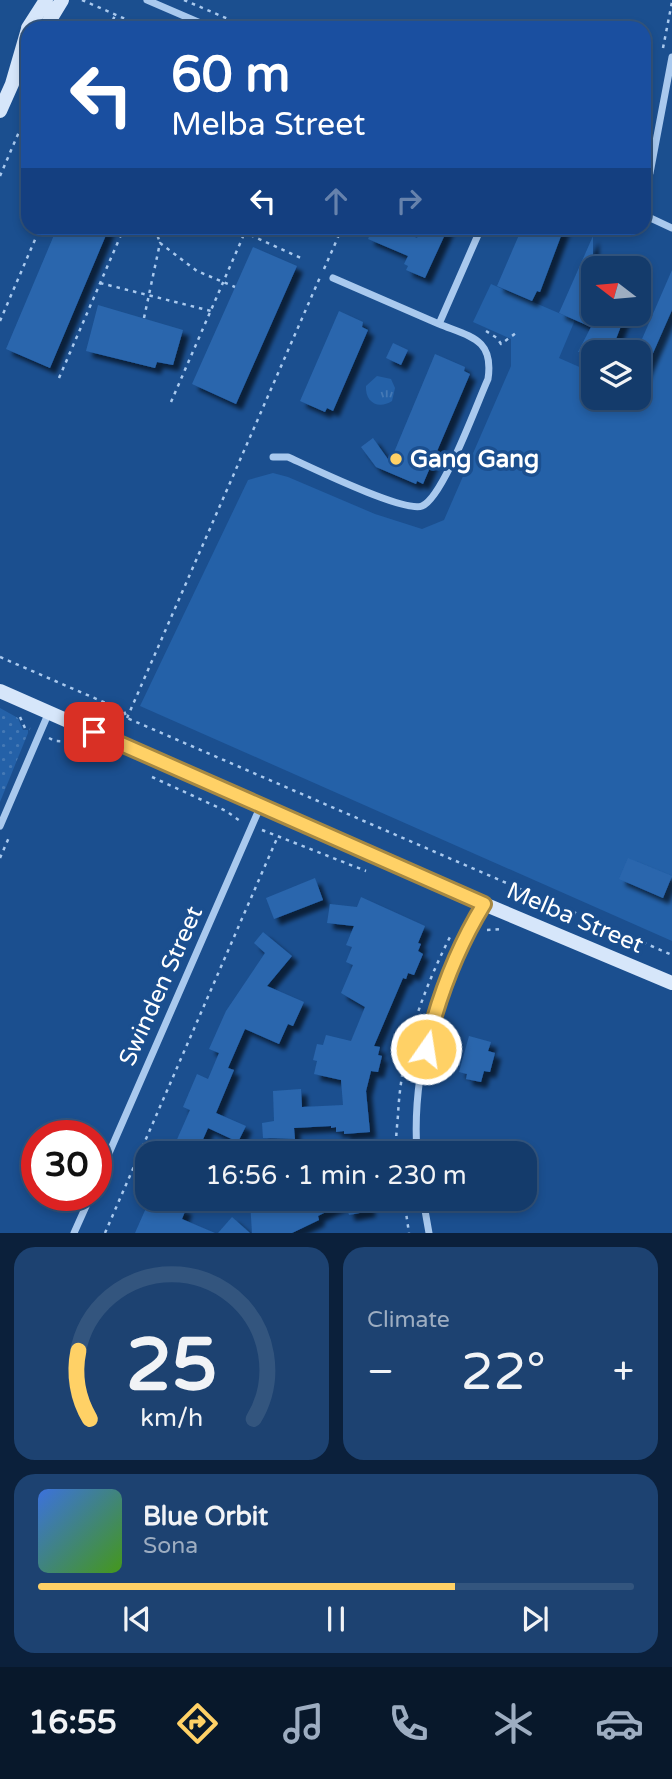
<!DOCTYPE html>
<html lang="en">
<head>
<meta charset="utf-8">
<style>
	body { margin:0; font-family:"Varela Round",sans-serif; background:#1d4271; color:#f1f3f6; height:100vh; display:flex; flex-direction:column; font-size:26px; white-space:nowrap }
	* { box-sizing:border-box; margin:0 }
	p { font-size:23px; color:#9dadc1 }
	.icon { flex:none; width:38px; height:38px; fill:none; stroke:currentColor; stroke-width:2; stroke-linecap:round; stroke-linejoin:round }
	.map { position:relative; height:1233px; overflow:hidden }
	.panel { display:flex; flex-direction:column; gap:14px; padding:14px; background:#0b203b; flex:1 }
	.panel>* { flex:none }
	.hud { position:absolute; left:21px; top:21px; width:630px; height:214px; border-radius:21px; box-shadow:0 4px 10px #0003,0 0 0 2px #33557e; background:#1a4fa0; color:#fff; overflow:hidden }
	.needle { width:46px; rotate:286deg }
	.fabs { position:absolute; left:581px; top:256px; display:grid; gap:14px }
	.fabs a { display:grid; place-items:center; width:70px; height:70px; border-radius:14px; background:#143b6b; box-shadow:0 4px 10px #0003,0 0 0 2px #33557e; font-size:35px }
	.speed { position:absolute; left:21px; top:1120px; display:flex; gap:14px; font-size:35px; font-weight:700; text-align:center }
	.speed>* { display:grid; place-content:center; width:91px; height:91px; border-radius:50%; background:#143b6b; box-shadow:0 4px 10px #0003,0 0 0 2px #33557e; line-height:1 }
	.speed .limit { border:10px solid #d22; background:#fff; color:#111 }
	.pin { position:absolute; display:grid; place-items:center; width:60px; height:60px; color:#fff; margin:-30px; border-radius:14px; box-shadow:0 4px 10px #0006 }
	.me { position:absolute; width:77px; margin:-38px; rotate:13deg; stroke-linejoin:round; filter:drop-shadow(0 0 5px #0008) }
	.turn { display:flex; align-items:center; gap:24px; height:147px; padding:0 35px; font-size:32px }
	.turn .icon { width:91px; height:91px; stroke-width:2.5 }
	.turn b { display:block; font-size:49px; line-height:60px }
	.lanes { display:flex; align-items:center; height:66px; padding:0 35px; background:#0003; justify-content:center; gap:35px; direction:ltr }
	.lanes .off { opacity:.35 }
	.big { font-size:52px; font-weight:600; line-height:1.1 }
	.panel .tile { flex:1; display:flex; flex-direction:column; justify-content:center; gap:10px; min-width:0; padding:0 24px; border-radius:21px; background:#1d4271 }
	.panel .dial { align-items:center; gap:0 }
	.dial svg { height:182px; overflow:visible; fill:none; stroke:#33557e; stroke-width:7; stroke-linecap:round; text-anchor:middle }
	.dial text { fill:#f1f3f6; stroke:none }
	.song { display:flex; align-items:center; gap:21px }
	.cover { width:84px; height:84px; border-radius:10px; background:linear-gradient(135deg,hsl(220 70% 55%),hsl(100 70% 35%)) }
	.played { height:7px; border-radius:4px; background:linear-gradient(90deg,#ffd166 70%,#33557e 70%) }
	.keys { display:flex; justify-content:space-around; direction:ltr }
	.heat { display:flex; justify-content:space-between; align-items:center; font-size:38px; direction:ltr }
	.panel .tiles { flex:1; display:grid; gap:14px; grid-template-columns:1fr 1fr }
	.tile:last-child { grid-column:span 2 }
	.trip { position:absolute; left:135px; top:1141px; width:402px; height:70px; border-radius:21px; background:#143b6b; box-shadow:0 4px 10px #0003,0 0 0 2px #33557e; font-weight:600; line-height:70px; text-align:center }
	.menu { display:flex; height:112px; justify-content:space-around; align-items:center; background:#08182b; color:#9dadc1 }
	.menu .icon { width:49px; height:49px }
	.menu .active { color:#ffd166 }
	.menu b { font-size:32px; color:#f1f3f6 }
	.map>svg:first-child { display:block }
</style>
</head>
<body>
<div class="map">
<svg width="672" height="1233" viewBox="0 0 672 1233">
	<defs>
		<pattern id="grass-tufts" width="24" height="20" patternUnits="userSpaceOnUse" patternTransform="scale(1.75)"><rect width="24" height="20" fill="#2461a8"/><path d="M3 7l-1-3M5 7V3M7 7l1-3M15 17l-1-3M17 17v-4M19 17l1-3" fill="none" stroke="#4579b5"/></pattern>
		<pattern id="garden-dots" width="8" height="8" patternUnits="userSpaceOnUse" patternTransform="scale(1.75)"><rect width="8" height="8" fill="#2461a8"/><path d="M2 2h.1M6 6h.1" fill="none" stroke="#4579b5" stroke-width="1.8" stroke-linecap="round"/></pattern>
		<filter id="shadow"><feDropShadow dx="6" dy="6" stdDeviation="2" flood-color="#0009"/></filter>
	</defs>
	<rect width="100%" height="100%" fill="#1b4f8f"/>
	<!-- grass -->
	<path fill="url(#grass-tufts)" d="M377,376L391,379L395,388L392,401C378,410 365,402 366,386Z"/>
	<!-- park -->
	<path fill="#2461a8" d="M491,284L575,320L559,358L593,373V397H639L642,378L672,310V941L140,706L248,480L273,473L288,477L375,514L422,529L444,520L511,366V339L473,322Z"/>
	<!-- garden -->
	<path fill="url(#garden-dots)" d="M0,708L18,718L23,730H28V733L0,802Z"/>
	<!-- building -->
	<path fill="#2a66ad" filter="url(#shadow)" d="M57,228H109L50,368L6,349Z
		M373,228H393L417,238L422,228H448L425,278L406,270L408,266L404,264L408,256L368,239Z
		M522,228H564L540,292L537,291L532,301L497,286Z
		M593,236V279L579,313H626L611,352H578L591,327L559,313Z
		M253,247L297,266L236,404L192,384Z
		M672,270V310L639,385V346Z
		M98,305L183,330L173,365L157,362L155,368L86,351Z
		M339,311L363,322L362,327L368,330L333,411L327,408L325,412L300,401Z
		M393,343L408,350L401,365L386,358Z
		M435,354L465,367L464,371L470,374L423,484L417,481L416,484L376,467L361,447L373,438L390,462Z
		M628,858L672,876L663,898L619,879Z
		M315,878L323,900L274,919L266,898Z
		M361,897L425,926L418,943L421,944L418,951L423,954L414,975L408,973L406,979L403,978L374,1046L380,1047L378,1055L382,1056L378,1072L371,1071L366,1091L370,1132L344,1134V1131L336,1132V1127L331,1128V1126L294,1128L295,1139L263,1138L262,1123L274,1121L273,1091L301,1089L302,1107L343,1105L341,1080L314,1074L317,1061L313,1060L317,1044L323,1045L326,1035L351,1041L365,1007L341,993L353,965L346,962L352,947L346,945L354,926L327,923L330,904L357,907Z
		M263,932L292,956L267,986L304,1002L293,1026L288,1024L279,1044L245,1029L228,1068L234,1070L216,1113L246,1126L238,1142L208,1128L197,1153H171L190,1110L183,1107L197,1074L208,1079L219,1053L209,1049L226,1011L265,953L254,943Z
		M469,1036L491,1042L488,1051L495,1053L490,1072L484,1071L481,1082L466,1079L467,1074L459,1072Z
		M150,1199H175L173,1204L186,1209L182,1219L215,1233H135Z
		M278,1199H367L370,1211L349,1215L346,1202L318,1216L319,1220L292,1233H252L250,1201Z
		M232,1217L250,1233H218Z"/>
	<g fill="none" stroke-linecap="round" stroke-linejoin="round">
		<!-- path -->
		<path stroke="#a9c9ee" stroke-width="2.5" stroke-dasharray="3.5 5" stroke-linecap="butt" d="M82,0L146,28
			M184,0L249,28
			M110,28L115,15
			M663,48L672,2
			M20,130L28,133
			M0,176L28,111
			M155,228L160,243
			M235,228L303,259
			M324,269L342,228
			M100,283L211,311
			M144,318L160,243L197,271L235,287
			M0,321L40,228
			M486,331L497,338L501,344L516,333
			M59,378L124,228
			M171,402L245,232
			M0,657L124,711L127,718L672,955
			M20,717L25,728L30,729
			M127,718L321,275
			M49,738L55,741L76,742
			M152,777L226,811L240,821
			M262,830L366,871
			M0,858L10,835
			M487,930L502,929
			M397,1153C395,1141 397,1128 398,1115C401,1051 422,992 451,935
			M404,1199L409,1233
			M105,1233L278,836"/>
		<!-- street -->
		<path stroke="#a9c9ee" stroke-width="7" d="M147,0L212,28
			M644,188L650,173L672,57
			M644,215L672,228
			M333,278L439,324
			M273,457H288C310,467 404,513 422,506C443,498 477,403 488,379C494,339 471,337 439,324L481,228
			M0,826L49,712
			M417,1153C411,1067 439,978 484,904
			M96,1183L261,805
			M423,1199L429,1233
			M74,1233L91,1195"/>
		<!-- secondary -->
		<path stroke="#d6e6fa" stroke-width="14" d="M28,28L46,0
			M45,28L62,0
			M0,111L12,84L28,29
			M0,691L484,904L672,983"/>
	</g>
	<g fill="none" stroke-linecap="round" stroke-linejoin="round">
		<!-- route casing -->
		<g stroke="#a68842" stroke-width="18">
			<path id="route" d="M94,732L484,904C457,948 438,998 426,1049"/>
		</g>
		<!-- route -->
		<use href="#route" stroke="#ffd166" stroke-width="12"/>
	</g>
	<!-- markers -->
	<circle fill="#ffd166" stroke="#1b4f8f" stroke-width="2.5" cx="396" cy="459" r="7"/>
	<g text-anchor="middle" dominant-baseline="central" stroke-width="7" stroke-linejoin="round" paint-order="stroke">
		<!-- poi labels -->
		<g font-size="24" font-weight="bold" fill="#fff" stroke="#1b4f8f" text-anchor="start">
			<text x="410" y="459">Gang Gang</text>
		</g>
		<!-- street labels -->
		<g font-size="24" fill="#fff" stroke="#1b4f8f">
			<text transform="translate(575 918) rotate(23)">Melba Street</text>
			<text transform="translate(161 986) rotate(-66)">Swinden Street</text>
		</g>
	</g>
</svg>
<div class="fabs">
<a><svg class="needle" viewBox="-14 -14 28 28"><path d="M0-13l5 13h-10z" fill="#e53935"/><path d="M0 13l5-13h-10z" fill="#9dadc1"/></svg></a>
<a><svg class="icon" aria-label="layers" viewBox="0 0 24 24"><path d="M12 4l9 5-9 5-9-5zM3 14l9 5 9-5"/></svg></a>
</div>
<div class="speed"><div class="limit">30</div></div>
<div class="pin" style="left:94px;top:732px;background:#d93025"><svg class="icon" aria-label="arrive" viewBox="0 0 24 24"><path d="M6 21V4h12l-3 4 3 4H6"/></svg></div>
<svg class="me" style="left:426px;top:1049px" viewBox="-20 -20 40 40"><circle r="17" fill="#ffd166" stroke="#fff" stroke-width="3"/><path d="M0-11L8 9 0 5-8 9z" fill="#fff"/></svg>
<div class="trip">16:56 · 1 min · 230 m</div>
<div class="hud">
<div class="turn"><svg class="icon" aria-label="left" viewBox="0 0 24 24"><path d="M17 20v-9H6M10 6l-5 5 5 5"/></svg><div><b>60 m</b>Melba Street</div></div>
<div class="lanes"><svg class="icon" aria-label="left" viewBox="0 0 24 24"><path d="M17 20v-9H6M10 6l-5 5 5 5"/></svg><svg class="icon off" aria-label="ahead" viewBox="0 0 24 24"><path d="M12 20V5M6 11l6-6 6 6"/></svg><svg class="icon off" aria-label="right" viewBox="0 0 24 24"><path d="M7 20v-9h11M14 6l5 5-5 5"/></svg></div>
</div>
</div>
<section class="panel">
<div class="tiles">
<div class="tile dial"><svg viewBox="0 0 100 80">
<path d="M14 69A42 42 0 1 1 86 69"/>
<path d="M14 69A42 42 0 0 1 9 39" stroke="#ffd166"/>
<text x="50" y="56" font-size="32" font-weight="700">25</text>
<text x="50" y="72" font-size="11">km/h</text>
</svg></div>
<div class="tile"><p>Climate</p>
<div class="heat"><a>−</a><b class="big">22°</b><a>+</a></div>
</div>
<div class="tile">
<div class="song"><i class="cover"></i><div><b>Blue Orbit</b><p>Sona</p></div></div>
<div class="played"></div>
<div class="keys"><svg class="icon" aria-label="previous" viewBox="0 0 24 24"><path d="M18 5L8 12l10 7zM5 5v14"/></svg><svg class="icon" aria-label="pause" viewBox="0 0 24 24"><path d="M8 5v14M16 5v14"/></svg><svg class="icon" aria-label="next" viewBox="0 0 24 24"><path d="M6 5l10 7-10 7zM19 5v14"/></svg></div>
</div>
</div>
</section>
<nav class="menu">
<b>16:55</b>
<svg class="icon active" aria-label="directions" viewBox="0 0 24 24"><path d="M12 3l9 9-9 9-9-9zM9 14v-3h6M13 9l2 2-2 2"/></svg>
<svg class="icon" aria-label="music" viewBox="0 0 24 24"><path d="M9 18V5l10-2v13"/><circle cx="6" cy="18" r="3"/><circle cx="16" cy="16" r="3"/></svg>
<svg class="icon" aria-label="phone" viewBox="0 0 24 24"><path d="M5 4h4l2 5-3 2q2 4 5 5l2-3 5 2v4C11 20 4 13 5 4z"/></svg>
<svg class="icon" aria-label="climate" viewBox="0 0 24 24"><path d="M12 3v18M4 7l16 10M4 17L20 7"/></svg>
<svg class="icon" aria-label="car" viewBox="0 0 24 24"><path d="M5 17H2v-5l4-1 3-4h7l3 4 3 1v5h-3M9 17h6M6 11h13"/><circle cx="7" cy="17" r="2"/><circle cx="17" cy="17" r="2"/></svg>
</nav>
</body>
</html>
